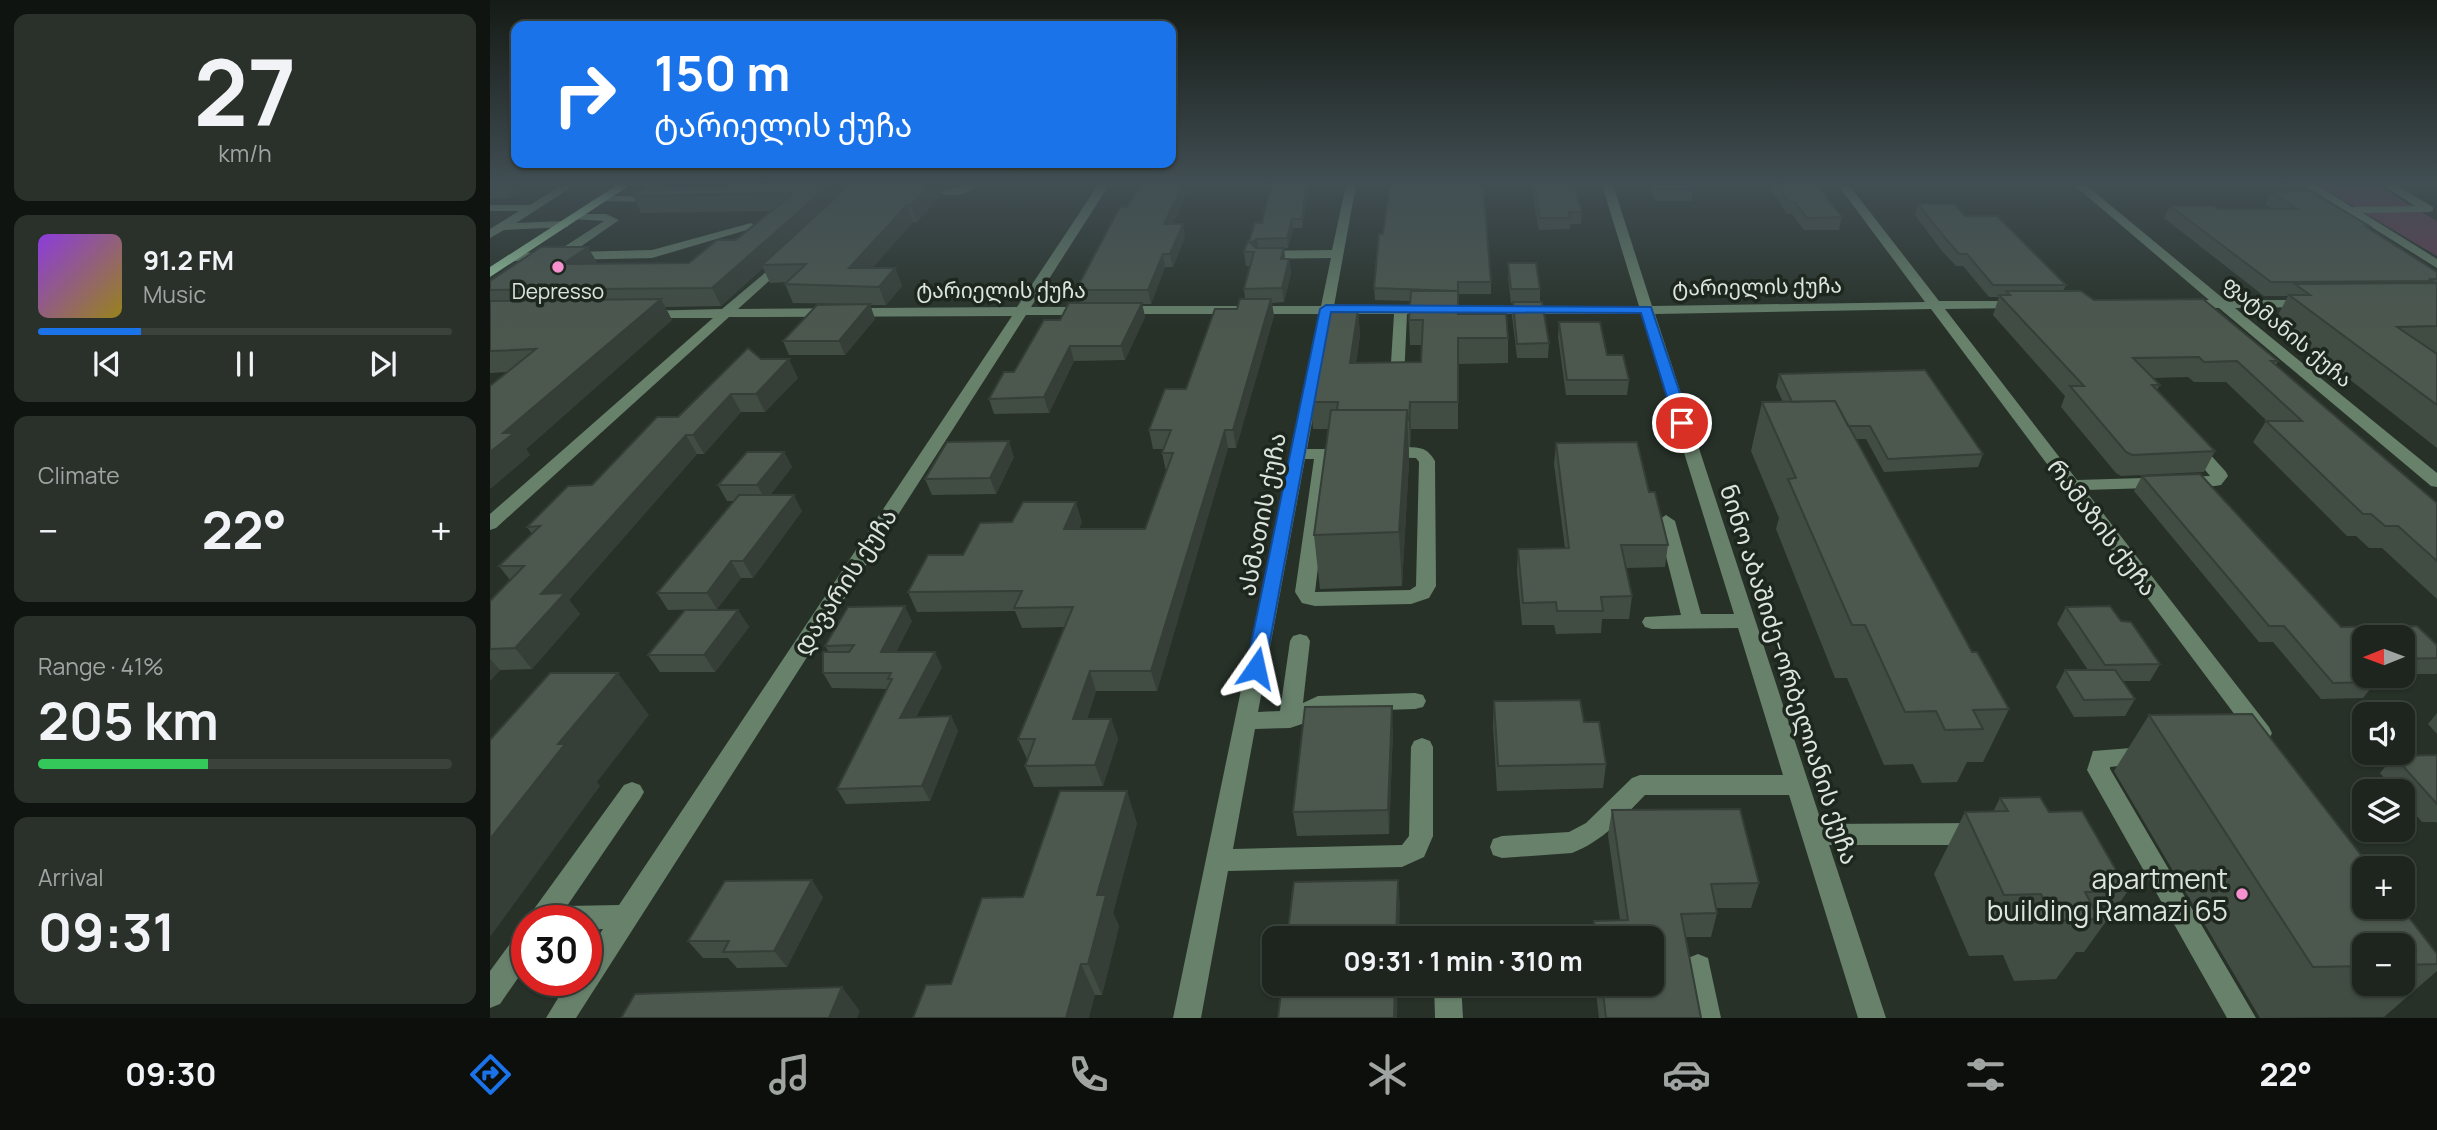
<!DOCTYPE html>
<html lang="en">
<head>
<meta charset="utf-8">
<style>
	body { margin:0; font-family:Manrope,"Noto Sans Georgian",sans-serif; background:#2a312b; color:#f1f3f6; height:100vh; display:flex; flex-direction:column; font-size:26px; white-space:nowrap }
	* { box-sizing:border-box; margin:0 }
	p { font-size:23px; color:#a0a5a4 }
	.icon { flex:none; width:38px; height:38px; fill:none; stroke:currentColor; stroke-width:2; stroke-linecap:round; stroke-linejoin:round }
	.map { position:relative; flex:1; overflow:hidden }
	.drawer { display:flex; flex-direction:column; gap:14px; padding:14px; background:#101410; width:490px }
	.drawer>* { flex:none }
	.banner { position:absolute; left:21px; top:21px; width:665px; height:147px; border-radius:14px; box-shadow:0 2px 5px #0004,0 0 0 2px #3b423c; background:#1a73e8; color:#fff; overflow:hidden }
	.needle { width:46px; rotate:269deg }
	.controls { position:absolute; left:1862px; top:625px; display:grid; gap:14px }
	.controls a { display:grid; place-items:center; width:63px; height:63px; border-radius:14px; background:#1d251e; box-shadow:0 2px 5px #0004,0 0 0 2px #3b423c; font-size:35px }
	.speed { position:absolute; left:21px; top:905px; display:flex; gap:14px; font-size:35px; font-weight:700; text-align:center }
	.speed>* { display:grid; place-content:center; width:91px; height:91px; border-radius:50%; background:#1d251e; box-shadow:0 2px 5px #0004,0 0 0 2px #3b423c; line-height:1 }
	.speed .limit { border:10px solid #d22; background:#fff; color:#111 }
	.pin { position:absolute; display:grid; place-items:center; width:60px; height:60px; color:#fff; margin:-30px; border:4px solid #fff; border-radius:50%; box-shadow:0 2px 7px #0007 }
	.me { position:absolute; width:77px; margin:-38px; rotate:11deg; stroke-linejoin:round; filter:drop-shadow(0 0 5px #0008) }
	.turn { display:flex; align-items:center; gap:24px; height:147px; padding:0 28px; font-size:32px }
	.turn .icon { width:91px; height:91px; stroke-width:2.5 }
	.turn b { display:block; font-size:49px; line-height:60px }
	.big { font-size:52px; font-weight:700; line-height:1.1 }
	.drawer .card { flex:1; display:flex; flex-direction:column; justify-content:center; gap:10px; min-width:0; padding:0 24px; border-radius:14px; background:#2a312b }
	.drawer .dial { align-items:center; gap:0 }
	.dial b { font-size:91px; line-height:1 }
	.song { display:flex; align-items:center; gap:21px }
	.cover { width:84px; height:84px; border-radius:10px; background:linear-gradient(135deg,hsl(270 70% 55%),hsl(50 70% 35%)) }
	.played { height:7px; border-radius:4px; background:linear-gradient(90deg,#1a73e8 25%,#3b423c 25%) }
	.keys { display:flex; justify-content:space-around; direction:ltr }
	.heat { display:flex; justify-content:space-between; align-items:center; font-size:38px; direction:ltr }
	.charge { height:10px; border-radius:5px; background:linear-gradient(90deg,#34c759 41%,#3b423c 0) }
	.trip { position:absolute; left:772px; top:926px; width:402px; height:70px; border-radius:14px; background:#1d251e; box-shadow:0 2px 5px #0004,0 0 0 2px #3b423c; font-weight:700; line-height:70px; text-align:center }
	.tabs { display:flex; height:112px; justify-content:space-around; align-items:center; background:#0c0f0c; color:#a0a5a4 }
	.tabs .icon { width:49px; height:49px }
	.tabs .current { color:#1a73e8 }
	.tabs b { font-size:32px; color:#f1f3f6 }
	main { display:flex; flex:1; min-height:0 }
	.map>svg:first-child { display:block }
</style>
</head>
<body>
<main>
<section class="drawer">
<div class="card dial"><b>27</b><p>km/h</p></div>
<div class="card">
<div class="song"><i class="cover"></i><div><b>91.2 FM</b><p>Music</p></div></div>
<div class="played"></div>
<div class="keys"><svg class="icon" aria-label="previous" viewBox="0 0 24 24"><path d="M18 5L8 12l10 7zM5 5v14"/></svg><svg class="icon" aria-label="pause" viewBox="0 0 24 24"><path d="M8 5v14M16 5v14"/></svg><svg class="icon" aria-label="next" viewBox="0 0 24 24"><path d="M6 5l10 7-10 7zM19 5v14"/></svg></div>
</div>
<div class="card"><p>Climate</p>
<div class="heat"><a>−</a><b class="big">22°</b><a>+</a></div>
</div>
<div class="card"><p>Range · 41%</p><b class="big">205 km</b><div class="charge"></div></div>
<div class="card"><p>Arrival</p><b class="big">09:31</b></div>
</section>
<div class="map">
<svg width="1947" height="1018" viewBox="0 0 1947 1018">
	<rect width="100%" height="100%" fill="#273128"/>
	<!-- green -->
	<path fill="#683e57" d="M1828,185H1886L1947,221V256Z"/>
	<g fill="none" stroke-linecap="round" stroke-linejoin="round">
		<!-- minor -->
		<path fill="#67816b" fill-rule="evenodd" d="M72,185H85L26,223L74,221L78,223V227L14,230L0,238V229L29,211H0V205H40Z
			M476,185H488C479,194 460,199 450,192Z
			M608,185H619L541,307H596L603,311L596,315H536L86,1018H56L79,980H96V954L113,929L96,930V920H41L44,909L134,785L142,782L150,785L154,792L150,799L77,906L129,905L522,316L239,317L6,528L0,530V514L223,318H155L148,314L150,311L232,309L295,256L299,257V263L248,309L527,307Z
			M856,185H866L844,306H1149L1112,185H1123L1162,306L1435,302L1348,185H1359L1449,301H1536L1538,304L1531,308L1455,309L1587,480L1720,476L1695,445L1703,440L1709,442L1736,472L1738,476L1731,485L1725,486L1595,490L1779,727L1782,733L1779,739L1771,742L1763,739L1441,309L1165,314L1332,824L1488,823L1497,827L1500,834L1497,841L1488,845H1339L1396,1018H1368L1299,795H1155C1133,818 1113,841 1082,853L1012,858L1003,855L1000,847L1003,839L1012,836L1079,832L1096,823L1142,778L1150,775H1293L1248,628L1162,629L1155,627L1152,622L1155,617L1191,615L1167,521L1176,515L1185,521L1211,614H1244L1151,314H917L914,379L907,383L900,379L904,314H842L817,449H857L865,454L857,459H841L825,592L920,590L926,586L929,462L926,458L889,457L887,454C895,447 922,445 933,449C938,451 942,456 945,461L946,586L939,598L921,604L825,606L812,603L805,592L824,459H815L768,712L790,711L800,641L803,636L810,634L817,636L820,641L813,703L828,696L925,693L933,695L936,701L933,707L925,709L832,712L818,722L800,728L765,729L743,849L912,845L919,836L921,747L924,741L932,738L940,741L943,747V836L934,857L912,867L738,871L711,1018H683L829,314H631L624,310L631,306H831L841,258L771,259L765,255L771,251L842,250Z
			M1584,185H1596L1735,300H1823L1825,303L1818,307L1745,308L1947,473V487L1941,486L1729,308L1694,307V301L1719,300Z
			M1814,185H1827L1862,207L1925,206L1893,185H1906L1943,207V211L1939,212L1873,213L1947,259V268Z
			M114,196H166L172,199L166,202L110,201L108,199Z
			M87,214H116L129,220L83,252L162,250L261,223L267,227L162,258L25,261L19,257L25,253L66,252L114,221L83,219L81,217Z
			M1654,747L1662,750L1665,756L1662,762L1620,767V769L1766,1018H1737L1597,770L1603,751Z
			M37,930V965L10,1004L0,1008V971L28,933Z
			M1208,954L1218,958L1231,1018H1203L1195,967L1198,958Z
			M944,984H971L973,1018H945Z"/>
		<!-- major -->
		<path fill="#9fd4a7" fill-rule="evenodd" d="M127,185H140L0,277V267Z"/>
	</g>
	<!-- wall -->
	<path fill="#414c43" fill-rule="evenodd" d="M0,185H43L21,198L0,199Z
		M157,185H349L351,192L359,186L356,185H460L459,187L449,190L451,195L427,222H423L382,268H405L412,286L396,305H380L385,319L355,355H299L293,341L365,304L303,303L295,284L297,282L280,283L273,268L231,306L175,307L182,320L36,449L40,455L0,489V386L17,372L0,373V281L108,264L199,263L246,240L282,211L151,213L143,196L158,188Z
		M650,185H698L699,189L682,224L695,237L683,267H675L661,304H652L655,317L635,360L584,361L559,413L504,414L499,399L524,372L570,320L589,303L586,290Z
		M751,185H819L812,228H803L798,248H794L795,259H799L801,273L794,302L782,303L784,316L746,448H738L667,691H606L597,719H621L628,739L613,786L544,787L535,766L538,759H537L528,739L575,627L532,628L525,611L427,612L418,592L473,555L592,522L589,529H655L676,471L672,453L674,449H663L659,430L696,389L747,309L755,299L754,289L760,266H756L754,252L759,242L772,223L780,188H752Z
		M1041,185H1084L1092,212L1091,224H1080V229L1049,230Z
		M1159,185H1202L1203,189L1202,201H1165Z
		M1278,185H1327L1352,217L1349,230H1314L1302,214H1297Z
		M1781,192L1879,226L1878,228L1947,272V353H1945L1947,354V448L1785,321L1798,296H1774L1674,218L1680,206L1729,209H1782L1775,204Z
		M1428,204L1475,216L1576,285L1573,291L1788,361L1786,365L1947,503V599L1892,548H1879L1866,536H1857L1763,442L1776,421H1777L1736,382H1704L1698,377L1663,378L1670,385L1667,390L1725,451L1714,472L1631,476L1626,473L1571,407L1575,396L1503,315L1509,297H1499L1473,266H1466L1452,251L1425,215Z
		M889,234L1001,282V294H968V314L1018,338V363L968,364V429H921L920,447H919V461L912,586L830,589L824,535L839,429H823L821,402L868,310L870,335L866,363L931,362V345H920L919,320L921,301L885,300L884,288Z
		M1018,263L1050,289V302L1059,343L1058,358H1027L1022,316L1023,303H1021L1018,277Z
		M1069,322L1117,355L1139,380L1137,395H1076L1068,337Z
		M271,359L308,378L275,412H251L214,454H207L79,600L90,614L42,669L10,670L0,681V601L20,580L9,566L42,534L37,527L102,485L188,417Z
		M1289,374L1493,454L1488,467L1394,472L1376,439H1366L1482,652L1519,709L1493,762H1477L1467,782L1432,783L1423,764L1394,765L1357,678H1345L1286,529L1289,518L1261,451L1272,402H1293L1286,387Z
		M1066,443L1159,492L1178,545L1175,567L1136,568L1142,596L1139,619H1112L1111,633L1066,634L1064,625H1032L1027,571L1028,549L1075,548L1064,464Z
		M294,452L302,467L280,495L312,511L263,578H251L227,609L178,610L167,593L244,501H237L228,485Z
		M524,457L506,494L442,495L435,479Z
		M1710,474L1851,627L1927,626L1947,645V673L1946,674H1913V637H1874V676H1880L1886,682L1873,698L1831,699L1783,642H1769L1644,491L1652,476Z
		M1576,607L1631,621L1670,664L1660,681H1633L1645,699L1635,716L1584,717L1566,687L1575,670H1598L1567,624Z
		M248,610L259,627L225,672H170L158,655Z
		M422,621L406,652L452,667L426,717L461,716L468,731L440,801L356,804L347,789L398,689L342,688L333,673L339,652L335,646Z
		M1004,701L1094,722L1116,764L1113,788L1007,791L1003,726Z
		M1947,713V734L1938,724Z
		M1659,715L1947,954V971L1894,1017L1770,1018L1624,771ZM1874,945H1913V984H1874Z
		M903,730L899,834L807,836L803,812Z
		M1947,755V823L1946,822H1932L1913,800V791H1905L1890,773L1904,756Z
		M1510,798L1559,812L1638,891L1594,952H1586L1566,979L1524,981L1513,955L1479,956L1444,874L1475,812H1503Z
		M1122,810L1269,883L1261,908H1226L1227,913L1221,937H1196L1211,1018H1109L1105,984H1162V938H1101L1104,921L1130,920L1118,835Z
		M647,823L623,913L629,926L612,995H605L533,897Z
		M333,897L297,967L247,968L238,958H213L198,941Z"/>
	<!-- shaded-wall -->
	<path fill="#353e37" d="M13,185H43L21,198Z
		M339,185H349L353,196L272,265L273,268L231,306L222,288Z
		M440,185H460L459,187L449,190L451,195L427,222L421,205Z
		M693,185H698L699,189L676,237L674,224Z
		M816,185H819L812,228V219Z
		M417,205L423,222L366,287L359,268Z
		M802,219L803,228L798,248L797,238Z
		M693,224L695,237L683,267L680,254Z
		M767,239L768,248L758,245Z
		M98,247L108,264H73Z
		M794,248L795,261L791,259Z
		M673,254L675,267L661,304L658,290Z
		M799,259L801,273L794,302L792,288Z
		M405,268L412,286L396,305L389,287Z
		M171,299L182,320L36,449L40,455L0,489V452L13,433Z
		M781,299L784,316L746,448L743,430Z
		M652,303L655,317L635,360L631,346Z
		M380,304L385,319L355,355L349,341Z
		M868,310L870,335L862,389L860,363Z
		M580,346L584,361L559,413L554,397Z
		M299,359L308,378L275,412L266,394Z
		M241,394L251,412L214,454L203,435Z
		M920,402L921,429L920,447L919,420Z
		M917,410L919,461L912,586L909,532Z
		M735,430L738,448L667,691L661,671Z
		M196,435L207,454L79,600L90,614L42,669L25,648L51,594Z
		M519,441L524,457L506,494L500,478Z
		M294,452L302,467L276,501L267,485Z
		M304,495L312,511L263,578L253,561Z
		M586,502L592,522L580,549L574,529Z
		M241,561L251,578L227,609L217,593Z
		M415,606L422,621L398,667L391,652Z
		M248,610L259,627L225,672L214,655Z
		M445,652L452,667L418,733L410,718Z
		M0,659L10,670L0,681Z
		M600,671L606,691L590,739L583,719Z
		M128,673L159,715L107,782L110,786L0,937V839L68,744Z
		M902,706L903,730L899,834L898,810Z
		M461,716L468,731L440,801L432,786Z
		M621,719L628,739L613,786L605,765Z
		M637,791L647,823L623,913L629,926L612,995L598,964L607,895Z
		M322,880L333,897L297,967L284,951Z
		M908,880L910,904L909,938H906Z
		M591,964L605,995L599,1018H576Z
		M905,984H908L907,1018H904Z
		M352,987L370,1011L367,1018H339Z"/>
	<!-- building -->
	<path fill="#4c584e" stroke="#353e37" stroke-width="2" d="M233,185H339L222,288L0,290V281L51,247H98L73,264L199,263L227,240H246L303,193L143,196L155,188L232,187Z
		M359,185H440L421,205H417L359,268H405L389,287L295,284L316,264L272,265Z
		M650,185H693L674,224H693L680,254H673L658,290H586L630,207H637Z
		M781,185H816L812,219H802L797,238L767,239L760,243L759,242L765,223H772Z
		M900,185H993L1001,282H968V291L884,288L889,234H893Z
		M1044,185H1084L1092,212H1079L1080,218H1050Z
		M1165,185H1202L1203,189L1166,190Z
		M1288,185H1327L1352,217L1317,218L1305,202H1299Z
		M1781,192H1822L1879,226H1875L1947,272V279H1939L1943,281L1781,282L1680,206H1724L1729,209H1807Z
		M1428,204H1464L1475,216H1507L1576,285H1503L1477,254H1469L1456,239Z
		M758,241L766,248H794L791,259H799L792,288L754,289L764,252H754Z
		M1018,263H1046L1050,289H1021Z
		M1947,283V326L1907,327L1947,354V405L1799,295H1820L1805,284Z
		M921,291H968V314H1016L1018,338H968V402H920L919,420H917V410H847L848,402H821L839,310H868L860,363L931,362L933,320H919Z
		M1516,291H1591L1604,300L1713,299L1788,361H1781L1947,503V561L1908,526H1895L1881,514H1873L1776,421H1812L1747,361L1714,362L1709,357L1643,358L1670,385H1662L1725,451L1642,455L1636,452L1580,386H1594L1509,295H1520Z
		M171,299L13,433H24L0,452V386L46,349L0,351V301Z
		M750,299H781L743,430H735L661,671H600L583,719H621L605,765L535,766L545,739H528L583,607L524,608L532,591L418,592L438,555H473L490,523L522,522L533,502H586L574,529H655L683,453H672L681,430H659L675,389H696L725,309H747Z
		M1023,302H1052L1059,343L1027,344Z
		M579,303H652L631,346H580L554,397L499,399L514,372H524L554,320H570Z
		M380,304L349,341H293L327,305Z
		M1069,322H1110L1117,355H1133L1139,380H1077Z
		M258,348L271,359H299L266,394H241L203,435H196L51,594L75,593L25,648L0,649V601L34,566H9L50,526L37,527L78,486L102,485L167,417H188Z
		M1435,370L1493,454L1398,459L1380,426H1358L1345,401L1302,402L1289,374Z
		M1345,401L1482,652H1487L1519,709L1483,710L1493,729L1455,730L1446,711L1415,712L1375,625H1362L1298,479L1306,478L1272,402Z
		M841,410H917L909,532L824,535Z
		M519,441L500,478L435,479L457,442Z
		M1147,442L1159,492H1165L1178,545H1131L1142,596L1111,597L1113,611H1067L1066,602L1033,603L1028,549L1079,548L1066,443Z
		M257,452H294L267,485H228Z
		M1710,474L1851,627L1927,626L1947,645V658L1913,659V637H1874V659H1865L1874,669V676H1880L1886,682L1843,683L1794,626H1779L1652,476Z
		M249,495H304L253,561H241L217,593H167Z
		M415,606L391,652H445L410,718L461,716L432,786L347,789L402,679H398L401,673H333V652H359L364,645L335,646L358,607Z
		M1620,606L1631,621L1641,622L1670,664L1615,665L1576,607Z
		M195,610H248L214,655H158Z
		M1575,670H1625L1645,699L1594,700Z
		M60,673H128L68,744H75L0,839V740Z
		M1090,700L1094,722H1109L1116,764L1008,766L1004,701Z
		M902,706L898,810L803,812L815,707Z
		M1762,714L1881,868H1874V906H1910L1947,954V964L1913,965V945H1874V966L1823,967L1659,715Z
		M1947,755V804L1904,756Z
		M570,791H637L607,895H616L598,964H591L576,1018H423L436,985L461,984L492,898L533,897Z
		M1550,797L1559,812L1592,811L1638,891L1595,892L1609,919L1564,921L1551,894L1514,895L1475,812L1518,811L1510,798Z
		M1250,809L1269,883L1221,884L1227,913L1191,914L1211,1018H1116L1112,984H1162V938H1106L1104,921L1138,920L1122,810Z
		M322,880L284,951L233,952L239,941H198L235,881Z
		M908,880L906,938H797L804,882Z
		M792,984H905L904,1018H788Z
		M352,987L339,1018H131L145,994Z"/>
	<!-- sky -->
	<linearGradient id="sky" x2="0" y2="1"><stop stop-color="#151b16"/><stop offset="0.56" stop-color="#414e53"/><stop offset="1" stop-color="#414e53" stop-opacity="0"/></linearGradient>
	<rect width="1947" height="328" fill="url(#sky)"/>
	<!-- route -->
	<path fill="#1a73e8" stroke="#114b97" stroke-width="2" d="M836,305L1161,307L1200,423L1192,428L1185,423L1151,313L841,312L775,668L772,673H759L756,668L830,309Z"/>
	<!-- markers -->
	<g fill="#f790cf" stroke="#1d271e" stroke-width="2.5">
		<circle cx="68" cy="267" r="7"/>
		<circle cx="1752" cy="894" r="7"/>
	</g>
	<g text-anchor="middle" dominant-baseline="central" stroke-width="7" stroke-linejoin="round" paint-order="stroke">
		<!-- far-street labels -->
		<g font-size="21" fill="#dde3dd" stroke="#1d271e">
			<text transform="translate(1267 286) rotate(-1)">ტარიელის ქუჩა</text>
			<text x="511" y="290">ტარიელის ქუჩა</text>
			<text transform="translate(1798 331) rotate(40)">ფატმანის ქუჩა</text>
		</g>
		<!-- far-poi labels -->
		<g font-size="21" fill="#dde3dd" stroke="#1d271e">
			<text x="68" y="291">Depresso</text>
		</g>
		<!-- street labels -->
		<g font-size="24" fill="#dde3dd" stroke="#1d271e">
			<text transform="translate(771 514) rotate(-79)">ასმათის ქუჩა</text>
			<text transform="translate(1613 527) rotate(53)">რამაზის ქუჩა</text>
			<text transform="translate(354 581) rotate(-57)">დავარის ქუჩა</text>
			<text transform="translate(1300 674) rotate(72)">ნინო აბაშიძე-ორბელიანის ქუჩა</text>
		</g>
		<!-- near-poi labels -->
		<g font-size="28" fill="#dde3dd" stroke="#1d271e" text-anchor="end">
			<text x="1738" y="878">apartment<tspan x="1738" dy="32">building Ramazi 65</tspan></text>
		</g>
	</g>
</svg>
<div class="controls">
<a><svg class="needle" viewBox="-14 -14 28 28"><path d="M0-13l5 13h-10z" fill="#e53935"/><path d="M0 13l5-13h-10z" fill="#a0a5a4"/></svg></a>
<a><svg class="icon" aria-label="sound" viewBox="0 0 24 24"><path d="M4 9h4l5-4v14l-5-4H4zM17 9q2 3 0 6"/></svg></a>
<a><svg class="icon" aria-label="layers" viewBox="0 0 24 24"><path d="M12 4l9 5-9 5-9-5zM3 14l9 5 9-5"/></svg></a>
<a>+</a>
<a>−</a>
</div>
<div class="speed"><div class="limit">30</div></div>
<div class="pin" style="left:1192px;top:423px;background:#d93025"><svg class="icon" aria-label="arrive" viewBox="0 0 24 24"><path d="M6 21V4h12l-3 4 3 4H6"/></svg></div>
<svg class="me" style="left:766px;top:668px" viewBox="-20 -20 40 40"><path d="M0-17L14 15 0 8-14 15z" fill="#1a73e8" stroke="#fff" stroke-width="4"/></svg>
<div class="trip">09:31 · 1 min · 310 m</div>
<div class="banner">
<div class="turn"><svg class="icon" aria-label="right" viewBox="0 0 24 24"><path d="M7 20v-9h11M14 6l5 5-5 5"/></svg><div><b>150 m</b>ტარიელის ქუჩა</div></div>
</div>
</div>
</main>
<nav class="tabs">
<b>09:30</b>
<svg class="icon current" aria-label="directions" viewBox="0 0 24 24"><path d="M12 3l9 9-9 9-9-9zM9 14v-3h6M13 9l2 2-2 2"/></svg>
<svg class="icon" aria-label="music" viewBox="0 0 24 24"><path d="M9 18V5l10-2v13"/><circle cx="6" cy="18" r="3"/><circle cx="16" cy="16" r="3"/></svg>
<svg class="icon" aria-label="phone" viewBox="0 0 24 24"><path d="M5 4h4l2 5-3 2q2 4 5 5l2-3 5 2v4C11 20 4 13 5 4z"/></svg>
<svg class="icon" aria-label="climate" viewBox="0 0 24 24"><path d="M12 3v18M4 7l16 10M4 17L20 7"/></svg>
<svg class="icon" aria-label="car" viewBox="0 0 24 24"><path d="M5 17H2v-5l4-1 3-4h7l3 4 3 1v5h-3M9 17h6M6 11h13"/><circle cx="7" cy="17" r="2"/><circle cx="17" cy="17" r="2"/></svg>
<svg class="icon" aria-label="filters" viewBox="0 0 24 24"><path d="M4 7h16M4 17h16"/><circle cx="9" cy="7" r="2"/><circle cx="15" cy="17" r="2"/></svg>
<b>22°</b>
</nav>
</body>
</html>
